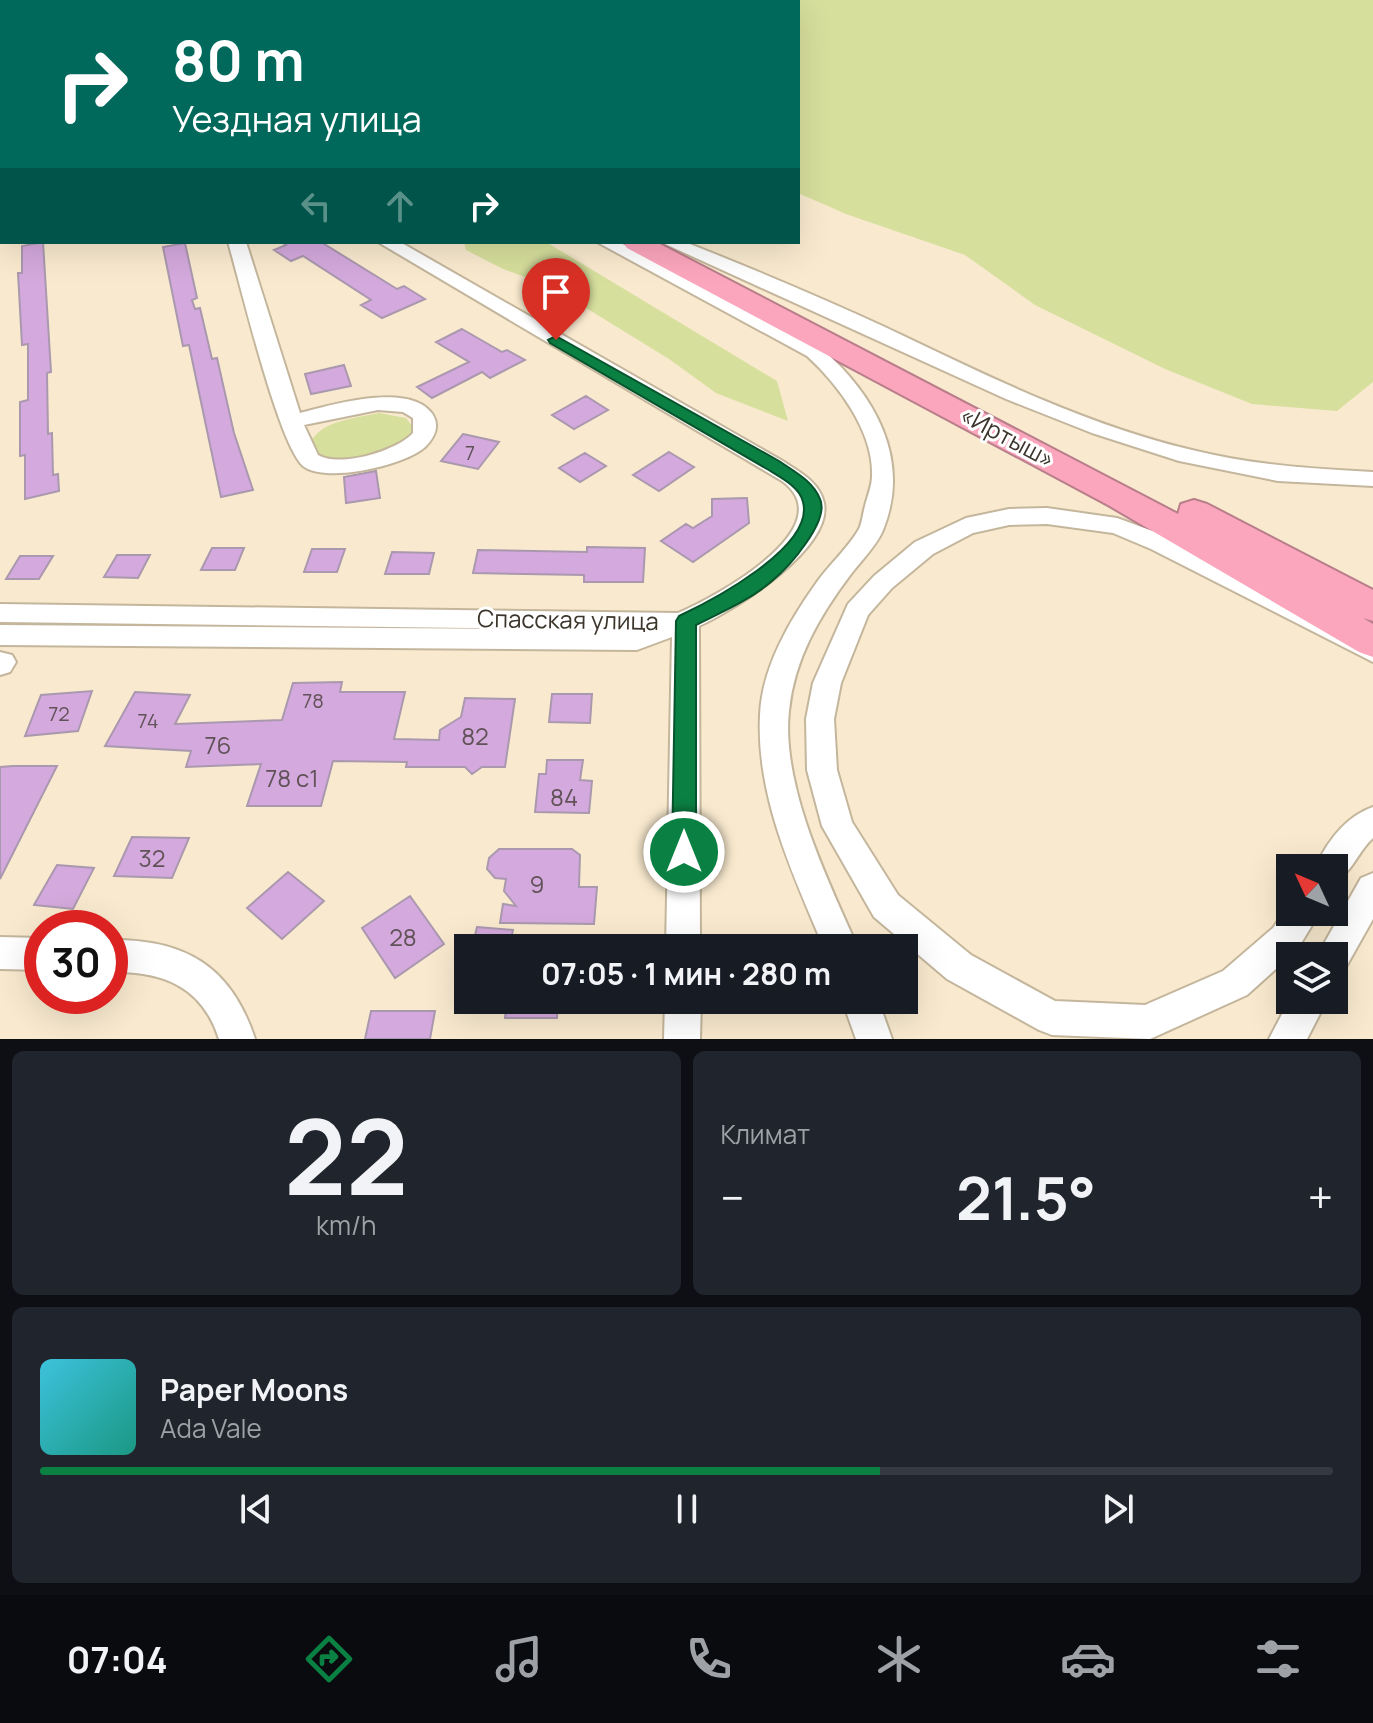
<!DOCTYPE html>
<html lang="ru">
<head>
<meta charset="utf-8">
<style>
	body { margin:0; font-family:Manrope,sans-serif; background:#20242c; color:#f1f3f6; height:100vh; display:flex; flex-direction:column; font-size:30px; white-space:nowrap }
	* { box-sizing:border-box; margin:0 }
	p { font-size:26px; color:#9ea1a6 }
	.icon { flex:none; width:44px; height:44px; fill:none; stroke:currentColor; stroke-width:2; stroke-linecap:round; stroke-linejoin:round }
	.map { position:relative; height:1039px; overflow:hidden }
	.drawer { display:flex; flex-direction:column; gap:12px; padding:12px; background:#0d0f14; flex:1 }
	.drawer>* { flex:none }
	.top-card { position:absolute; left:0px; top:0px; width:800px; height:244px; box-shadow:0 8px 32px #0002; background:#00695c; color:#fff; overflow:hidden }
	.needle { width:52px; rotate:314deg }
	.buttons { position:absolute; left:1276px; top:854px; display:grid; gap:16px }
	.buttons a { display:grid; place-items:center; width:72px; height:72px; border-radius:0px; background:#171b24; box-shadow:0 8px 32px #0002; font-size:40px }
	.speed { position:absolute; left:24px; top:910px; display:flex; gap:16px; font-size:40px; font-weight:700; text-align:center }
	.speed>* { display:grid; place-content:center; width:104px; height:104px; border-radius:50%; background:#171b24; box-shadow:0 8px 32px #0002; line-height:1 }
	.speed .limit { border:12px solid #d22; background:#fff; color:#111 }
	.pin { position:absolute; display:grid; place-items:center; width:68px; height:68px; color:#fff; margin:-82px -34px; border-radius:50% 50% 50% 0; rotate:-45deg; box-shadow:0 0 8px #0007 }
	.pin .icon { rotate:45deg }
	.me { position:absolute; width:88px; margin:-44px; rotate:0deg; stroke-linejoin:round; filter:drop-shadow(0 0 6px #0008) }
	.turn { display:flex; align-items:center; gap:28px; height:168px; padding:0 40px; font-size:36px }
	.turn .icon { width:104px; height:104px; stroke-width:2.5 }
	.turn b { display:block; font-size:56px; line-height:68px }
	.lanes { display:flex; align-items:center; height:76px; padding:0 40px; background:#0003; justify-content:center; gap:40px; direction:ltr }
	.lanes .off { opacity:.35 }
	.big { font-size:60px; font-weight:700; line-height:1.1 }
	.drawer .widget { flex:1; display:flex; flex-direction:column; justify-content:center; gap:12px; min-width:0; padding:0 28px; border-radius:12px; background:#20242c }
	.drawer .dial { align-items:center; gap:0 }
	.dial b { font-size:104px; line-height:1 }
	.song { display:flex; align-items:center; gap:24px }
	.cover { width:96px; height:96px; border-radius:12px; background:linear-gradient(135deg,hsl(190 70% 55%),hsl(170 70% 35%)) }
	.played { height:8px; border-radius:4px; background:linear-gradient(90deg,#0b8043 65%,#363941 65%) }
	.keys { display:flex; justify-content:space-around; direction:ltr }
	.heat { display:flex; justify-content:space-between; align-items:center; font-size:44px; direction:ltr }
	.drawer .tiles { flex:1; display:grid; gap:12px; grid-template-columns:1fr 1fr }
	.widget:last-child { grid-column:span 2 }
	.trip { position:absolute; left:454px; top:934px; width:464px; height:80px; border-radius:0px; background:#171b24; box-shadow:0 8px 32px #0002; font-weight:700; line-height:80px; text-align:center }
	.menu { display:flex; height:128px; justify-content:space-around; align-items:center; background:#090b0e; color:#9ea1a6 }
	.menu .icon { width:56px; height:56px }
	.menu .active { color:#0b8043 }
	.menu b { font-size:36px; color:#f1f3f6 }
	.map>svg:first-child { display:block }
</style>
</head>
<body>
<div class="map">
<svg width="1373" height="1039" viewBox="0 0 1373 1039">
	<rect width="100%" height="100%" fill="#f9eacf"/>
	<!-- green -->
	<path fill="#d7df9d" d="M503,0H1373V382L1337,411L1252,404L1165,369L1035,305L965,255L846,214L798,193V2Z
		M464,242H546L777,381L788,421L716,393L669,359L552,287L503,269L466,250Z
		M379,413L406,418L412,426V436C400,449 349,466 330,462C323,460 315,453 308,449C316,420 353,419 379,413Z"/>
	<!-- building -->
	<path fill="#d4a9dd" stroke="#aa98ae" stroke-width="2" d="M43,242L51,372L47,373L48,434L52,433L53,475L58,474L59,491L25,499V455L20,456V402L28,400V344L22,345L18,273H22V246Z
		M281,242H321L397,289L404,286L425,299L382,318L361,305L371,300L303,256L291,261L274,250L286,245Z
		M185,243L197,298L192,300L195,309L200,308L212,359L217,358L234,433L253,490L221,497L189,345L183,346L163,247Z
		M462,329L502,352L507,350L525,360L490,378L482,372L432,398L417,387L469,362L436,342Z
		M344,365L351,386L311,394L305,374Z
		M586,396L608,410L574,429L552,415Z
		M463,434L499,442L478,469L441,461Z
		M669,452L694,467L659,491L633,475Z
		M585,453L606,466L580,482L559,468Z
		M376,471L380,498L346,503L344,477Z
		M747,498L749,523L693,562L661,541L686,524L693,528L712,516V499Z
		M587,547L645,548L643,582H584V575L473,573L478,550L587,552Z
		M212,548H244L235,570H201Z
		M312,549H345L337,572H304Z
		M392,552L434,553L429,574H385Z
		M117,555H150L138,578L104,577Z
		M20,556H53L39,579H6Z
		M342,682L340,692H405L394,739L439,740L440,730L461,717L465,698L515,699L505,767H482L472,774L465,767H406L407,762L333,761L321,806H247L261,764L186,767L191,751L105,746L135,692L190,695L175,724L282,720L293,683Z
		M92,691L78,731L25,736L41,695Z
		M552,694H592L590,723L549,722Z
		M547,760H583L580,780L592,781L589,813L535,812L539,774H546Z
		M13,766H57L0,879V767Z
		M132,837L189,838L172,878L114,876Z
		M499,849H572L580,855L579,887H597L594,924L500,923L503,904L516,906L504,891L506,879L495,878L487,869L489,858Z
		M57,865L94,868L73,909L34,905Z
		M288,872L324,901L282,939L247,908Z
		M410,896L444,944L395,978L362,928Z
		M477,927L513,930L509,948H472Z
		M507,1000H558L557,1018H505Z
		M371,1011H435L430,1039H365Z"/>
	<g fill="none" stroke-linecap="round" stroke-linejoin="round">
		<!-- minor casing -->
		<g stroke="#c4b69c" stroke-width="4">
			<path id="minor" d="M74,0H96L73,2Z
				M332,0H344V2H332Z
				M0,18H2V26H0Z
				M0,52L2,53V61L0,60Z
				M228,242H246L300,413C331,405 411,381 433,415C440,427 434,438 425,447C406,465 325,484 303,466C278,444 240,282 228,242ZM378,410L403,412L413,418V433C397,451 339,468 318,455L304,425Z
				M378,242H400L781,460C798,471 820,482 824,503C833,549 734,610 699,626L700,948H666L672,637L637,650L0,645V625L635,630L0,622V604L678,613C714,598 845,527 782,481Z
				M597,242H619L821,348C874,394 912,459 883,530C877,545 861,561 851,574C820,615 794,659 789,711C781,785 828,881 858,948H824C793,874 756,797 760,715C762,667 790,620 817,582C830,564 848,548 859,529C862,523 863,513 865,506C867,497 872,486 872,476C874,432 838,384 807,356Z
				M685,242C753,269 820,297 887,328C985,375 1086,425 1192,450C1252,465 1312,469 1373,472V486L1278,481L1179,461L1092,433L1006,399L663,243Z
				M1047,508L1117,518L1169,537L1373,640V662L1151,549L1113,533L1047,524L1009,525L973,533L933,554L892,588L868,615L841,683L834,719L837,770L852,822L898,895L971,955L1055,1001L1145,1005L1223,971L1273,928L1290,903V912H1320L1297,950L1247,995L1150,1039L1052,1035L1039,1030L947,979L874,917L822,826L807,770L806,719L813,683L848,604L874,576L915,542L966,518L1009,509Z
				M0,652L12,655L16,662L10,672L0,675Z
				M1373,807V838C1359,850 1351,875 1334,881V868H1315C1327,842 1345,817 1373,807Z
				M1373,873V919L1346,967L1334,972V956H1317L1361,878Z
				M0,937L42,938V970L0,969Z
				M110,940C185,939 231,966 255,1039H219C202,985 161,971 110,972Z
				M1290,999L1327,1000L1307,1039H1269Z
				M665,1000H701L700,1039H664Z
				M842,1000H878L892,1039H856Z"/>
		</g>
		<!-- highway casing -->
		<g stroke="#b87e8a" stroke-width="4">
			<path id="highway" d="M102,0H124L126,2H104Z
				M623,242H656L1178,514L1181,504L1194,500L1207,504L1373,590V621L1363,618L1373,624V657L1359,652L1108,505L627,248Z"/>
		</g>
		<!-- minor -->
		<use href="#minor" fill="#fff" fill-rule="evenodd"/>
		<!-- highway -->
		<use href="#highway" fill="#fca6bd" fill-rule="evenodd"/>
	</g>
	<!-- route -->
	<path fill="#0b8043" stroke="#07532c" stroke-width="2" d="M556,336L779,461C795,472 813,481 820,499C830,521 789,567 772,581C750,600 722,612 696,625V852L693,860L684,863L675,860L672,852L676,621L679,616C711,601 815,547 803,502C800,487 780,477 767,469L550,343L548,340Z"/>
	<g text-anchor="middle" dominant-baseline="central" stroke-width="6" stroke-linejoin="round" paint-order="stroke">
		<!-- number labels -->
		<g font-size="20" fill="#615258">
			<text x="470" y="452">7</text>
			<text x="313" y="700">78</text>
			<text x="59" y="713">72</text>
			<text x="148" y="720">74</text>
		</g>
		<!-- street labels -->
		<g font-size="24" fill="#3b352b" stroke="#fff">
			<text transform="translate(1008 436) rotate(28)">«Иртыш»</text>
			<text transform="translate(568 619) rotate(1)">Спасская улица</text>
		</g>
		<!-- near-number labels -->
		<g font-size="24" fill="#615258">
			<text x="475" y="735">82</text>
			<text x="218" y="744">76</text>
			<text x="292" y="777">78 с1</text>
			<text x="564" y="796">84</text>
			<text x="152" y="857">32</text>
			<text x="537" y="883">9</text>
			<text x="403" y="936">28</text>
		</g>
	</g>
</svg>
<div class="buttons">
<a><svg class="needle" viewBox="-14 -14 28 28"><path d="M0-13l5 13h-10z" fill="#e53935"/><path d="M0 13l5-13h-10z" fill="#9ea1a6"/></svg></a>
<a><svg class="icon" aria-label="layers" viewBox="0 0 24 24"><path d="M12 4l9 5-9 5-9-5zM3 14l9 5 9-5"/></svg></a>
</div>
<div class="speed"><div class="limit">30</div></div>
<div class="pin" style="left:556px;top:340px;background:#d93025"><svg class="icon" aria-label="arrive" viewBox="0 0 24 24"><path d="M6 21V4h12l-3 4 3 4H6"/></svg></div>
<svg class="me" style="left:684px;top:852px" viewBox="-20 -20 40 40"><circle r="17" fill="#0b8043" stroke="#fff" stroke-width="3"/><path d="M0-11L8 9 0 5-8 9z" fill="#fff"/></svg>
<div class="trip">07:05 · 1 мин · 280 m</div>
<div class="top-card">
<div class="turn"><svg class="icon" aria-label="right" viewBox="0 0 24 24"><path d="M7 20v-9h11M14 6l5 5-5 5"/></svg><div><b>80 m</b>Уездная улица</div></div>
<div class="lanes"><svg class="icon off" aria-label="left" viewBox="0 0 24 24"><path d="M17 20v-9H6M10 6l-5 5 5 5"/></svg><svg class="icon off" aria-label="ahead" viewBox="0 0 24 24"><path d="M12 20V5M6 11l6-6 6 6"/></svg><svg class="icon" aria-label="right" viewBox="0 0 24 24"><path d="M7 20v-9h11M14 6l5 5-5 5"/></svg></div>
</div>
</div>
<section class="drawer">
<div class="tiles">
<div class="widget dial"><b>22</b><p>km/h</p></div>
<div class="widget"><p>Климат</p>
<div class="heat"><a>−</a><b class="big">21.5°</b><a>+</a></div>
</div>
<div class="widget">
<div class="song"><i class="cover"></i><div><b>Paper Moons</b><p>Ada Vale</p></div></div>
<div class="played"></div>
<div class="keys"><svg class="icon" aria-label="previous" viewBox="0 0 24 24"><path d="M18 5L8 12l10 7zM5 5v14"/></svg><svg class="icon" aria-label="pause" viewBox="0 0 24 24"><path d="M8 5v14M16 5v14"/></svg><svg class="icon" aria-label="next" viewBox="0 0 24 24"><path d="M6 5l10 7-10 7zM19 5v14"/></svg></div>
</div>
</div>
</section>
<nav class="menu">
<b>07:04</b>
<svg class="icon active" aria-label="directions" viewBox="0 0 24 24"><path d="M12 3l9 9-9 9-9-9zM9 14v-3h6M13 9l2 2-2 2"/></svg>
<svg class="icon" aria-label="music" viewBox="0 0 24 24"><path d="M9 18V5l10-2v13"/><circle cx="6" cy="18" r="3"/><circle cx="16" cy="16" r="3"/></svg>
<svg class="icon" aria-label="phone" viewBox="0 0 24 24"><path d="M5 4h4l2 5-3 2q2 4 5 5l2-3 5 2v4C11 20 4 13 5 4z"/></svg>
<svg class="icon" aria-label="climate" viewBox="0 0 24 24"><path d="M12 3v18M4 7l16 10M4 17L20 7"/></svg>
<svg class="icon" aria-label="car" viewBox="0 0 24 24"><path d="M5 17H2v-5l4-1 3-4h7l3 4 3 1v5h-3M9 17h6M6 11h13"/><circle cx="7" cy="17" r="2"/><circle cx="17" cy="17" r="2"/></svg>
<svg class="icon" aria-label="filters" viewBox="0 0 24 24"><path d="M4 7h16M4 17h16"/><circle cx="9" cy="7" r="2"/><circle cx="15" cy="17" r="2"/></svg>
</nav>
</body>
</html>
